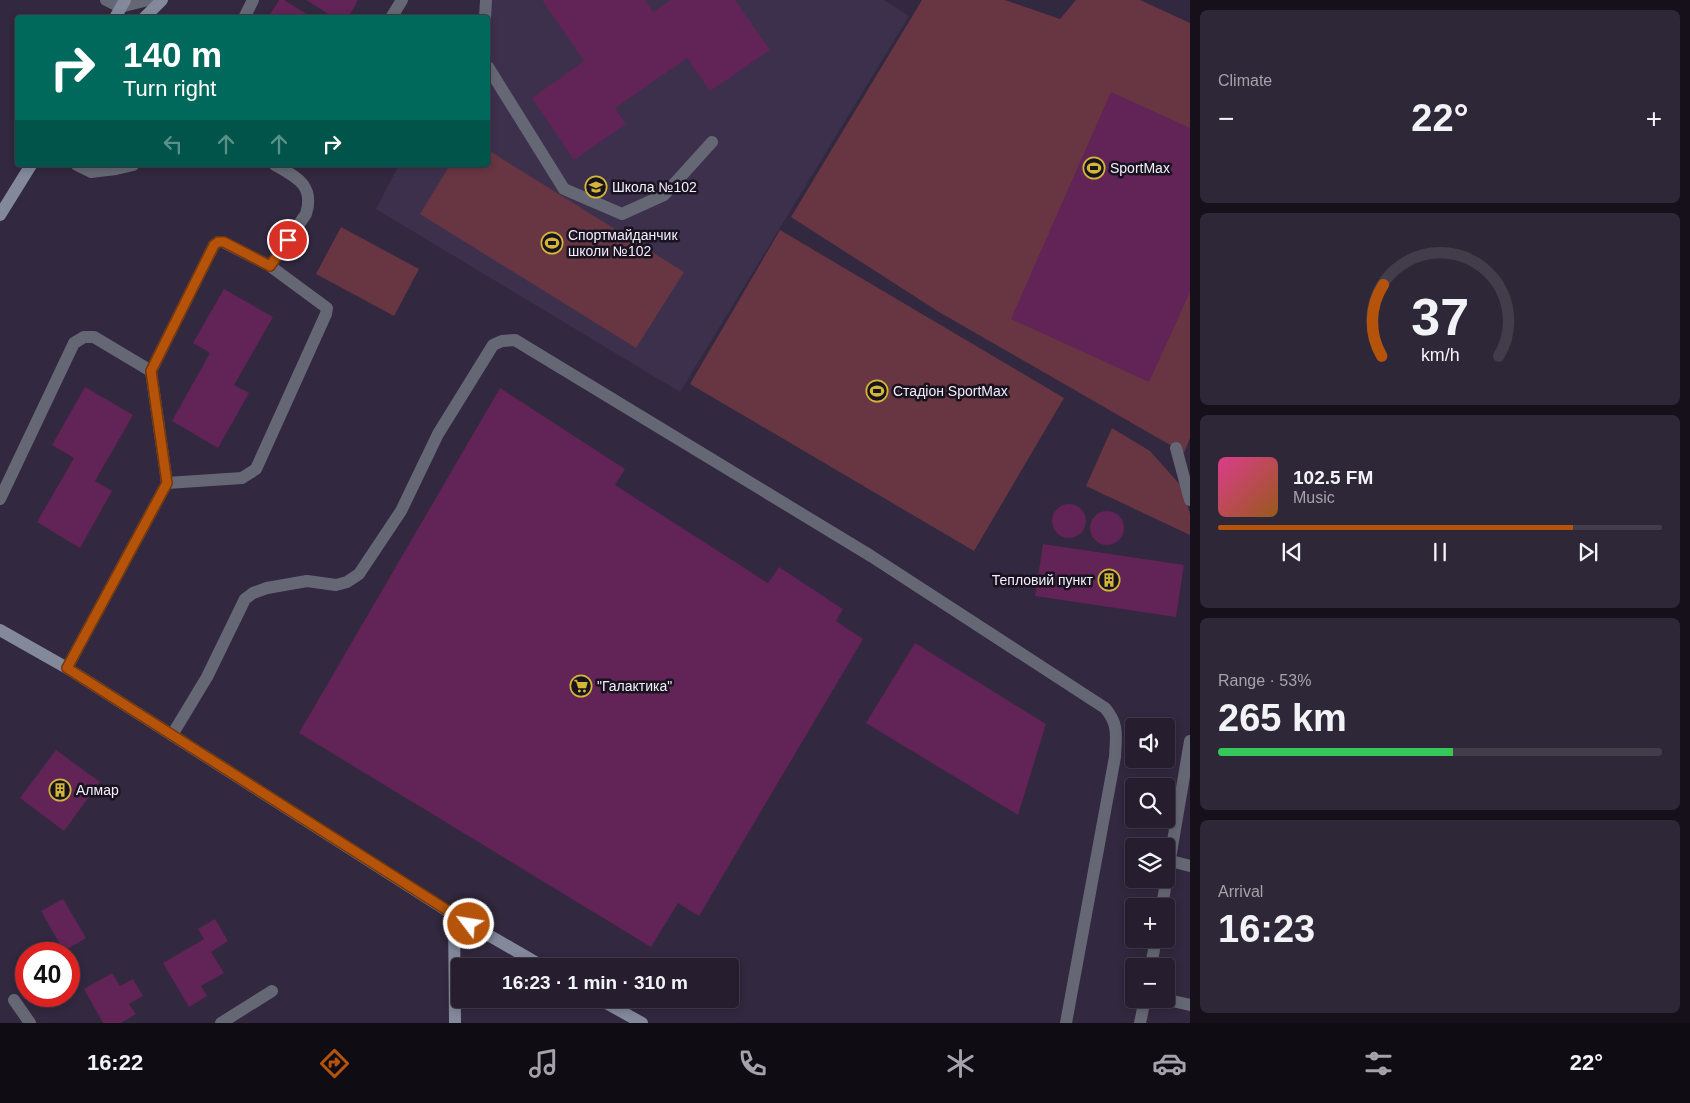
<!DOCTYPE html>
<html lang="en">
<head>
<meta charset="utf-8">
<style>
	body { margin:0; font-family:Arial,sans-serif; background:#2e2737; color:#f1f3f6; height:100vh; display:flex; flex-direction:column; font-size:19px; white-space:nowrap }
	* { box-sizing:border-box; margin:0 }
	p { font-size:16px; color:#a4a2aa }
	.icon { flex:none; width:28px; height:28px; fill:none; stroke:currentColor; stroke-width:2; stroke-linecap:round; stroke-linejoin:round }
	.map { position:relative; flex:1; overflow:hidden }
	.side { display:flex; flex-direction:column; gap:10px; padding:10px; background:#15101a; width:500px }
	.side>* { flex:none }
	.hud { position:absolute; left:15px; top:15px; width:475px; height:152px; border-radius:5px; box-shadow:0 2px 8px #0003,0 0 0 1px #423c4b; background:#00695c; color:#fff; overflow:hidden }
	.tools { position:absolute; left:1125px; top:718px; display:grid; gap:10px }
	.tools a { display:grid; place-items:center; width:50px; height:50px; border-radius:5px; background:#261e2f; box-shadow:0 2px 8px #0003,0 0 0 1px #423c4b; font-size:25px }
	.speed { position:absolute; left:15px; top:942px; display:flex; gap:10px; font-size:25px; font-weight:700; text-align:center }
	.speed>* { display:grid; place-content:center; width:65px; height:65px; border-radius:50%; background:#261e2f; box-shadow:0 2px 8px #0003,0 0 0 1px #423c4b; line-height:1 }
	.speed .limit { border:8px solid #d22; background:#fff; color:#111 }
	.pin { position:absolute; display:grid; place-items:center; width:42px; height:42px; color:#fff; margin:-21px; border:2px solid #fff; border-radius:50%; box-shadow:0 1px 5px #0007 }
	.me { position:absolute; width:55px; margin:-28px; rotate:301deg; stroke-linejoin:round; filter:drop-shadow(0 0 4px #0008) }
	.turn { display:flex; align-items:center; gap:18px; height:105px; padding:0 25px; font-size:22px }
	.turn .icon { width:65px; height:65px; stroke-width:2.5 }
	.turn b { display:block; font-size:35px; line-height:42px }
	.lanes { display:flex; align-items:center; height:48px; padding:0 25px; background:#0003; justify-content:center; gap:25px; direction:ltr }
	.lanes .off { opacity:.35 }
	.big { font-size:38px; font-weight:800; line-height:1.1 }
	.side .card { flex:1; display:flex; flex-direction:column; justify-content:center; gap:8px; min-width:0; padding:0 18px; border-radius:8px; background:#2e2737 }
	.side .dial { align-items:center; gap:0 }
	.dial svg { height:130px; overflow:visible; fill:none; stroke:#423c4b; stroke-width:7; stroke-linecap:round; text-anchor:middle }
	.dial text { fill:#f1f3f6; stroke:none }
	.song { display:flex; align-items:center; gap:15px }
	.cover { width:60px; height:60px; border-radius:8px; background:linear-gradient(135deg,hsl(330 70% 55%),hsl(30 70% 35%)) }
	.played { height:5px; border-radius:2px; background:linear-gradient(90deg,#b45309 80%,#423c4b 80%) }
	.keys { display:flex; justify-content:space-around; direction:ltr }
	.heat { display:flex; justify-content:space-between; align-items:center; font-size:28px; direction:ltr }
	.charge { height:8px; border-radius:4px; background:linear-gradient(90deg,#34c759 53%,#423c4b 0) }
	.trip { position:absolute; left:451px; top:958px; width:288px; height:50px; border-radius:5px; background:#261e2f; box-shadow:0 2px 8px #0003,0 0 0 1px #423c4b; font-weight:800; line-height:50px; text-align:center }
	.tabs { display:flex; height:80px; justify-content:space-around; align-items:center; background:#0f0c13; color:#a4a2aa }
	.tabs .icon { width:35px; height:35px }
	.tabs .current { color:#b45309 }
	.tabs b { font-size:22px; color:#f1f3f6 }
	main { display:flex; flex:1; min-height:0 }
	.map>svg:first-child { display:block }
</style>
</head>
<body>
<main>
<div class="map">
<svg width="1190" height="1023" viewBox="0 0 1190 1023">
	<rect width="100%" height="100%" fill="#32283f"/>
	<!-- built -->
	<path fill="#3d304d" d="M485,0H884L909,16L680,392L376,209L399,165H488V18L476,17Z"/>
	<!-- green -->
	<path fill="#673642" d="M922,0H1005L1060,19L1076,0H1140L1190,23V438L1184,453L939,312L791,217Z
		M488,150L684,272L636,348L420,214L450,165H488Z
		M341,227L419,269L394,316L316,274Z
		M780,230L1064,398L974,551L690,384Z
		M1112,428L1150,451L1182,487L1190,514V535L1086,486Z"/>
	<!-- building -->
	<path fill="#622356" d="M279,0H284L313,18H268Z
		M306,0H358L348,18H335Z
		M542,0H645L653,12L671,0H735L770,50L710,91L687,58L615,108L626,124L574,160L532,98L584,61Z
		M1111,92L1190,128V292L1149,382L1011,319Z
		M224,289L273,317L234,385L249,393L218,448L172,421L210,353L193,343Z
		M85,387L133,415L95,481L112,491L80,548L37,522L74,458L52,445Z
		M500,388L625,469L615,485L768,583L779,567L843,609L836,621L863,639L699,916L678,903L651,947L299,733Z
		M1052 521a17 17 0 1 1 34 0a17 17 0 1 1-34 0Z
		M1090 528a17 17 0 1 1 34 0a17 17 0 1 1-34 0Z
		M1043,544L1184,565L1176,617L1035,596Z
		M915,643L1046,724L1018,815L866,723Z
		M56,750L100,782L64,831L20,798Z
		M63,899L86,938L64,951L41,911Z
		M215,919L228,941L211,952L224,973L201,986L207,996L189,1007L163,963L204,939L198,929Z
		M112,973L120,986L133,979L143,996L129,1004L136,1014L121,1023H103L84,989Z"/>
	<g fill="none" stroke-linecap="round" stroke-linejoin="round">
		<!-- lane -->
		<path stroke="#656874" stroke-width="12" d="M106,0L120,7L148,0
			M244,18L253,0
			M391,18L402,0
			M485,18L486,0
			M488,67L564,189L622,214L664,195L712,142
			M77,165L91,172L116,169L133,165
			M270,266L306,214C315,185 296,177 275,165
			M151,371L214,245L218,242H223L270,266L327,308L326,314L256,469L242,478L167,483
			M1176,448L1190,500
			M0,499L74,343L84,337H94L151,371L167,483L67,668
			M172,735L207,677L245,599L253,593L267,588L307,581L336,585L347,582L359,574L401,511L438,434L493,345L502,341L515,340L871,556L1105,708C1119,724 1116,736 1115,757L1066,1023
			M1171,861L1190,866
			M1162,906L1190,741
			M1151,966L1156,939
			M1164,999L1190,1005
			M14,1000L30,1023
			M221,1023L272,991
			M1140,1023L1145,999"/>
		<!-- secondary -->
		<path stroke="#83889b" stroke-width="12" d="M115,18L125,0
			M144,18L162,0
			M0,215L31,165
			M0,630L67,668L454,915L542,966
			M454,915L455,1023
			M599,999L642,1023"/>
	</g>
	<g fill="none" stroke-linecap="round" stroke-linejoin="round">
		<!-- route casing -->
		<g stroke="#753606" stroke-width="12">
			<path id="route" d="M288,240L270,266L224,242H218L214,245L151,371L167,483L67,668L469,924"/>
		</g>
		<!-- route -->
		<use href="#route" stroke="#b45309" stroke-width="9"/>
	</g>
	<!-- icons -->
	<defs>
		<g id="stadium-ring" transform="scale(1.125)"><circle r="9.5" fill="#18131e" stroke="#d2b736" stroke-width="1.5"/><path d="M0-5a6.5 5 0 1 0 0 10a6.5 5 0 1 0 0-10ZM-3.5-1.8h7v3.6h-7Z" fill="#d2b736"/></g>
		<g id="school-ring" transform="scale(1.125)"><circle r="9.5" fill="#18131e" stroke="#d2b736" stroke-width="1.5"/><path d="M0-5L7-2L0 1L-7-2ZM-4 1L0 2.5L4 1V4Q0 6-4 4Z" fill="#d2b736"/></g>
		<g id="building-ring" transform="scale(1.125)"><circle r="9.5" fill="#18131e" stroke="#d2b736" stroke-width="1.5"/><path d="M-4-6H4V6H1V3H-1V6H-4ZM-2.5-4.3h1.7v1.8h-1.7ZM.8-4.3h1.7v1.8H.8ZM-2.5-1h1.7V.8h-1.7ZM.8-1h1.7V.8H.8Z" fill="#d2b736"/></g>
		<g id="supermarket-ring" transform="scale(1.125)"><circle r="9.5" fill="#18131e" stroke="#d2b736" stroke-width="1.5"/><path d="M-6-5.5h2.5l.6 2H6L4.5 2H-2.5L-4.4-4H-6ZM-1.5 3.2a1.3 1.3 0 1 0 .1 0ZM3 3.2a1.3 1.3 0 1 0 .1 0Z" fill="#d2b736"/></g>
	</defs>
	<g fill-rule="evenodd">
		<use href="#stadium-ring" x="1094" y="168"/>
		<use href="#school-ring" x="596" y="187"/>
		<use href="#stadium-ring" x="552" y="243"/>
		<use href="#stadium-ring" x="877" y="391"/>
		<use href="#building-ring" x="1109" y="580"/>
		<use href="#supermarket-ring" x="581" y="686"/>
		<use href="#building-ring" x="60" y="790"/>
	</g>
	<g text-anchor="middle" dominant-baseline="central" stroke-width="5" stroke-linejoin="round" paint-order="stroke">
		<!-- poi labels -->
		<g font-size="14" fill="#f3edfc" stroke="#18131e" text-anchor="start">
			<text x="1110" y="168">SportMax</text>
			<text x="612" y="187">Школа №102</text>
			<text x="568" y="235">Спортмайданчик<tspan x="568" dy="16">школи №102</tspan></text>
			<text x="893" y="391">Стадіон SportMax</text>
			<text x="1093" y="580" text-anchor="end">Тепловий пункт</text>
			<text x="597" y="686">"Галактика"</text>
			<text x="76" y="790">Алмар</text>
		</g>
	</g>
</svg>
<div class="tools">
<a><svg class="icon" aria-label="sound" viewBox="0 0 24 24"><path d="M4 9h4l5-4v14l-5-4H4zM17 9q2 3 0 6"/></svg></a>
<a><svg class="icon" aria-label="search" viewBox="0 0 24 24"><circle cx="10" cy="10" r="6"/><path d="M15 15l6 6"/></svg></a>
<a><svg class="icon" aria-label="layers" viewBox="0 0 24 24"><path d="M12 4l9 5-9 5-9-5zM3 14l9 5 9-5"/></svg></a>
<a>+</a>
<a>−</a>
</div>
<div class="speed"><div class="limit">40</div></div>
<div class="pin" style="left:288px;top:240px;background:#d93025"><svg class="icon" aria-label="arrive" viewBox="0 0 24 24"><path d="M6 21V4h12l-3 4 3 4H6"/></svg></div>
<svg class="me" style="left:469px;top:924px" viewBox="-20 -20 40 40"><circle r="17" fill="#b45309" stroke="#fff" stroke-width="3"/><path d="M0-11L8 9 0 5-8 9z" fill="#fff"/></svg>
<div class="trip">16:23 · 1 min · 310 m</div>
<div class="hud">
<div class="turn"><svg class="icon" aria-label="right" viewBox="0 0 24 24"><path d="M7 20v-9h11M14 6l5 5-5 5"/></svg><div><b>140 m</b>Turn right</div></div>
<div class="lanes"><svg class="icon off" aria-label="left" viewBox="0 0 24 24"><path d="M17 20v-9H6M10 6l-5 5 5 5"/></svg><svg class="icon off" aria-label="ahead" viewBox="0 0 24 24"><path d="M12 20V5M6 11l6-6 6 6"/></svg><svg class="icon off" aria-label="ahead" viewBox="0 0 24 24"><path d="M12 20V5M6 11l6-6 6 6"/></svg><svg class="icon" aria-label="right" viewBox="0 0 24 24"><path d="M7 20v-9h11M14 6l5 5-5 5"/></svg></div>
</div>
</div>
<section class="side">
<div class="card"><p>Climate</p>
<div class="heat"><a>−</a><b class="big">22°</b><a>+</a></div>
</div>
<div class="card dial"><svg viewBox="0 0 100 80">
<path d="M14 69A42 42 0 1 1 86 69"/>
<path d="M14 69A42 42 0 0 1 15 25" stroke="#b45309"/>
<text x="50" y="56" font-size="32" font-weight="700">37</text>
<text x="50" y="72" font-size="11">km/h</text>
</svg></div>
<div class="card">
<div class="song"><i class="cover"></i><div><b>102.5 FM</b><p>Music</p></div></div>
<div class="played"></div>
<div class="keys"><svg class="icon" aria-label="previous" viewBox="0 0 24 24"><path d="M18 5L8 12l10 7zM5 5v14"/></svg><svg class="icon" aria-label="pause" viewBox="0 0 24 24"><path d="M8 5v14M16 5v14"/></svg><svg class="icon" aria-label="next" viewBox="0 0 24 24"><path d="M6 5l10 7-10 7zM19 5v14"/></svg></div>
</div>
<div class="card"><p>Range · 53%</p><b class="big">265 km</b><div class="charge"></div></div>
<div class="card"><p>Arrival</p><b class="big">16:23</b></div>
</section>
</main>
<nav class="tabs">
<b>16:22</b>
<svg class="icon current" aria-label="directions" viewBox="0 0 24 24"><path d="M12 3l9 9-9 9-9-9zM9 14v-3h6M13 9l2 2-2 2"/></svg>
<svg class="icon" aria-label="music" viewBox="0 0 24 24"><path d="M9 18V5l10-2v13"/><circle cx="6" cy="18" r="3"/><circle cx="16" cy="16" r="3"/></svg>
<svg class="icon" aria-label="phone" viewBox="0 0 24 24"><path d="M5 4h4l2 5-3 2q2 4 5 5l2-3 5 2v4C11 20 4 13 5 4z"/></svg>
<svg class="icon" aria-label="climate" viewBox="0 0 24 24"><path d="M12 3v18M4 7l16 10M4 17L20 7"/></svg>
<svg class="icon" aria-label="car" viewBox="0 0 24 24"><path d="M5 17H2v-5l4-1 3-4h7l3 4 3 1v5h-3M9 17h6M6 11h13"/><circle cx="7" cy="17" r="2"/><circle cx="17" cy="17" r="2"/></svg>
<svg class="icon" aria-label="filters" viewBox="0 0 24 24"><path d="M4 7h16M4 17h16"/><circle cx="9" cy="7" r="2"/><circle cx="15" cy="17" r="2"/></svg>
<b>22°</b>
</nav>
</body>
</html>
